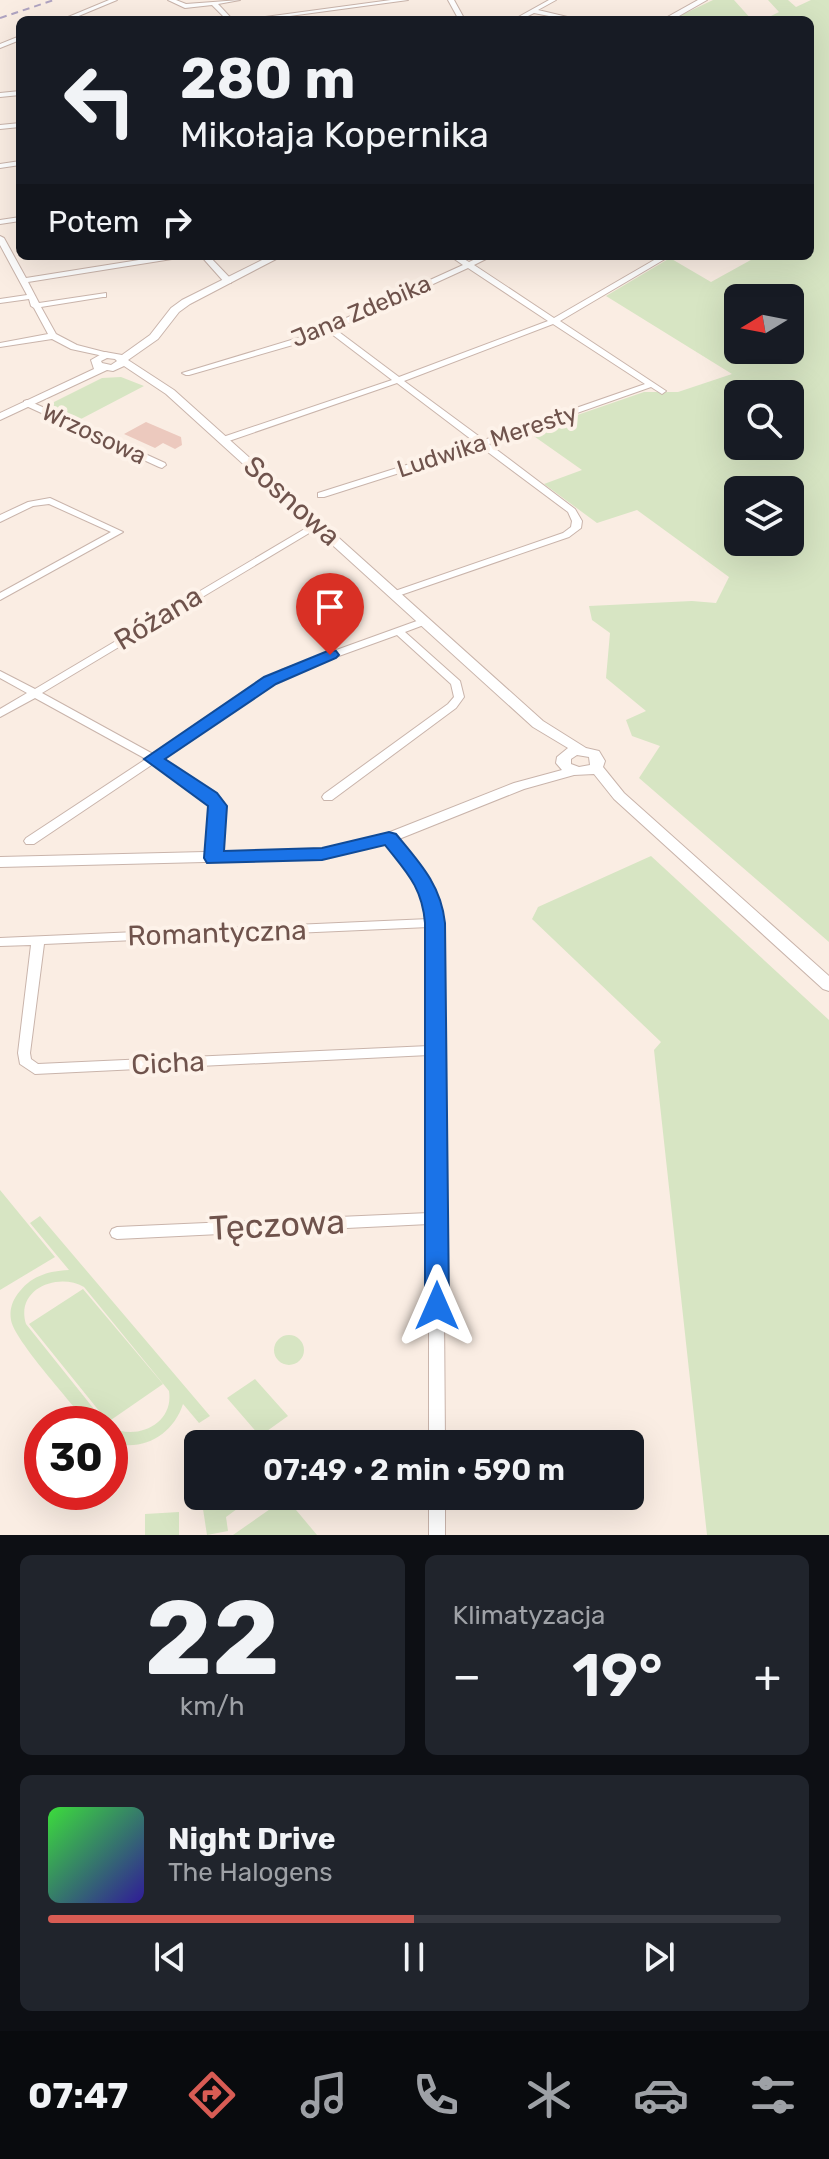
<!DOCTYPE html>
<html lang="pl">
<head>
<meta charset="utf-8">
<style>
	body { margin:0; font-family:Rubik,sans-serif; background:#20242c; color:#f1f3f6; height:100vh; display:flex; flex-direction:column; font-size:30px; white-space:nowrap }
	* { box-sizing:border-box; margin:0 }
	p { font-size:26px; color:#9ea1a6 }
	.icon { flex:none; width:44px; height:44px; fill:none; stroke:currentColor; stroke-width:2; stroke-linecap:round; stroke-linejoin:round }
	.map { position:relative; height:1535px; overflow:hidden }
	.drawer { display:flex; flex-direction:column; gap:20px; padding:20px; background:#0d0f14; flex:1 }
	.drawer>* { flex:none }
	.banner { position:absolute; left:16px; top:16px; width:798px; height:244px; border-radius:12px; box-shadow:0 8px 32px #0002; background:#171b24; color:#f1f3f6; overflow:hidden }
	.needle { width:52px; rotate:260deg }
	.tools { position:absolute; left:724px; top:284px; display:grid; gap:16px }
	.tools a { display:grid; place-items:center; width:80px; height:80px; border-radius:12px; background:#171b24; box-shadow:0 8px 32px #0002; font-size:40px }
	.speed { position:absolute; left:24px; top:1406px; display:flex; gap:16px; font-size:40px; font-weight:700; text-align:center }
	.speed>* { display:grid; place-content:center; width:104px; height:104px; border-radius:50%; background:#171b24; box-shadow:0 8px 32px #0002; line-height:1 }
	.speed .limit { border:12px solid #d22; background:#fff; color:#111 }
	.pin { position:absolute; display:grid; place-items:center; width:68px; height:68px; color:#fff; margin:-82px -34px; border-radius:50% 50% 50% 0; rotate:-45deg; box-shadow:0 0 8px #0007 }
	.pin .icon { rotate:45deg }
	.me { position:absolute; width:88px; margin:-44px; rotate:0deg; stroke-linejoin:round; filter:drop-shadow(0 0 6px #0008) }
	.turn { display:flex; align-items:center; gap:28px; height:168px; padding:0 32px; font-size:36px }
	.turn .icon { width:104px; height:104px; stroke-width:2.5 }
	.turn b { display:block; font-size:56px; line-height:68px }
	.then { display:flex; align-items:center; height:76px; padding:0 32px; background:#0003; gap:16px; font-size:30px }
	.big { font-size:60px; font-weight:600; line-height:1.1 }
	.drawer .card { flex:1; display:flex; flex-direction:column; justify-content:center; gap:12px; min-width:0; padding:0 28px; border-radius:12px; background:#20242c }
	.drawer .dial { align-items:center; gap:0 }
	.dial b { font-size:104px; line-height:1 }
	.song { display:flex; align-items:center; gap:24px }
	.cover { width:96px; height:96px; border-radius:12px; background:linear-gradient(135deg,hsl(120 70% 55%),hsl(250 70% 35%)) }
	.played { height:8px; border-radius:4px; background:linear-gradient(90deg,#d85c54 50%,#363941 50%) }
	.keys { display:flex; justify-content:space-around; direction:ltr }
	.heat { display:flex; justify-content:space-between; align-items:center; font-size:44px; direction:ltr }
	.drawer .tiles { flex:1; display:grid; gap:20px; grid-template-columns:1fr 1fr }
	.card:last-child { grid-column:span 2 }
	.trip { position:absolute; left:184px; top:1430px; width:460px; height:80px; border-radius:12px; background:#171b24; box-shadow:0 8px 32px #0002; font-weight:600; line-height:80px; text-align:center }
	.menu { display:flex; height:128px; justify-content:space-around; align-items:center; background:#090b0e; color:#9ea1a6 }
	.menu .icon { width:56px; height:56px }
	.menu .current { color:#d85c54 }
	.menu b { font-size:36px; color:#f1f3f6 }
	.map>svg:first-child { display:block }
</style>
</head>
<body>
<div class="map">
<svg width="829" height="1535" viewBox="0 0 829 1535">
	<rect width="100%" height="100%" fill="#faede3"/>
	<!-- green -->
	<path fill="#d7e5c3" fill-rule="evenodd" d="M713,0H734L752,20H671Z
		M768,0H788L796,7L811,0H829V942L639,778L660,746L632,736L626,720L646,711L606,678L610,633L592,620L589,606L692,601L716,603L729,577L637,510L597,523L544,484L582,470L528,432L644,392H678L732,374L606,296L670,258L711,282L758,256H810V20H763L779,12ZM738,298H790V350H738ZM738,394H790V446H738ZM738,490H790V542H738Z
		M121,377L144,386L79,420L46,406L102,378Z
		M651,856L829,1020V1535H707L654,1050L661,1042L532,919L538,907Z
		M0,1190L55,1257L0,1290Z
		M40,1216L210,1416L199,1423L183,1404C173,1435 142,1453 110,1442V1427C137,1441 174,1424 169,1391L84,1287C58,1272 15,1289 26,1324L106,1424H88C73,1404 14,1340 11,1320C9,1309 13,1299 20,1291C33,1275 50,1271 69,1270L30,1223Z
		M83,1289L163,1384L108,1422L29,1324Z
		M274 1350a15 15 0 1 1 30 0a15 15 0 1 1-30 0Z
		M255,1379L288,1416L260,1436L227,1398Z
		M201,1496H251L252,1498L226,1517L228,1531L207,1535Z
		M286,1498L317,1535H233Z
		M179,1512V1535H145V1514Z"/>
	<!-- building -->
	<path fill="#ecc9be" d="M146,422L181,437L182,445L175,449L163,443L155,448L124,434Z"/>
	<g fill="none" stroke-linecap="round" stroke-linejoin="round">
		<!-- minor casing -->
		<g stroke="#c9b4ab" stroke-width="2">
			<path id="minor" d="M109,0H117L69,20H61Z
				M168,0H176L186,4L240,0L218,4L233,20H227L212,5L185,8Z
				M391,0H408L260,20H243Z
				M448,0H454L465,20H459Z
				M549,0H556L538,10L580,20H569L534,13L520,20H513Z
				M20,36V40L0,48V44Z
				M20,91V95L0,97V93Z
				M20,123V127L0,129V125Z
				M20,161V165L0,168V164Z
				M20,217V221L0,224V220Z
				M0,236L4,238L26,278L164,256H182L178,258L28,282L39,303L106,293V297H103L41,307L56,334L77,345L108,353V357L71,349L52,339L0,347V343L48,334L34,308L31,306L29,299L0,303V299L27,295L0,245Z
				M201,256H209L231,279V283H225Z
				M450,256H459L469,262L482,256H492L474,265L554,318L661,256H670L560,321L666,391L662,394L651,387L489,444L575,509L582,521L581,528L569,537L395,597L390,594L392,592L563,533L571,527L572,521L568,512L481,447L324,497H318V493L476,443L397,383L226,442H220V438L392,380L329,332L317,338L189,375H186L182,373L311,334L463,265ZM468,268L548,321L399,377L335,329ZM553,324L645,384L484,440L404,381Z
				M27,400L165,463L166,465L162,468L159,467L24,405V401Z
				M50,498L123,532L0,600V593L111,532L49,504L33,506L0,522V515L28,502Z
				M318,521L321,522V526L42,693L153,754L281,670L425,618L430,621L429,623L405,632L460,681L464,697L456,708L332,800H324L322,797L324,794L448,704L454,697L451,684L397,635L289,674L161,759L217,797C227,816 224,841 217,861H209L207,858L212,819L207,799L153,764L34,844H26L24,841L26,838L146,759L35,698L0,717V709L27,693L0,678V671L35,689Z
				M389,834L393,835L432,883L441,916L445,1444H429V1224L117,1239L112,1237L110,1233L112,1229L117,1227L429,1213V1055L35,1074L20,1064L18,1053L31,945L0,946V938L429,919L420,884L383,838ZM429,927V1046L38,1064L31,1059L30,1053L44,944Z
				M429,1496H445V1535H429Z"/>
		</g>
		<!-- tertiary casing -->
		<g stroke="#c9b4ab" stroke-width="2">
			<path id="tertiary" d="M698,0H707L672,20H662Z
				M270,256H282L190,304L179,312L158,339L128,360L174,390L543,721L586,748L599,751L605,761L603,767L624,793L829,976V991L823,989L614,799L594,774L574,775L524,789L394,841L322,859L0,867V857L322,849L385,834L514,783L562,770L556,763L557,757L568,748L533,727L166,394L124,366L113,371L107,370L0,420V413L94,369L91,360L105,352L122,355L150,335L171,308L182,300ZM107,358L115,359L117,361L111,365L102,363L101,361ZM577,755L589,757L590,765L579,767L571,764V759Z"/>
		</g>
		<!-- minor -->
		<use href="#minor" fill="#fff" fill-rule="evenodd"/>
		<!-- tertiary -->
		<use href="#tertiary" fill="#fff" fill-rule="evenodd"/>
		<!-- rail -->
		<path stroke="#afa3c1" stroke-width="2" stroke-dasharray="7 5" stroke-linecap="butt" d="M0,18L54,0"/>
	</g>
	<!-- route -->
	<path fill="#1a73e8" stroke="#114b97" stroke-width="2" d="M330,650L336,651L339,655L336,658L276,684L165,759L217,793L227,806L224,851L322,848L389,832L396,834C420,863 441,885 445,923L449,1306L446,1313L437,1316L428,1313L425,1306V923C422,887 407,873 385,845L322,860L207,863L204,858L208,806L144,759L264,677Z"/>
	<g text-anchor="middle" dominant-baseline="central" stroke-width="8" stroke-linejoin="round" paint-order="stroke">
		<!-- far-street labels -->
		<g font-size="24" fill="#6f534c" stroke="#fdf2e9">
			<text transform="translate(361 311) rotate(-23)">Jana Zdebika</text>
			<text transform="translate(94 434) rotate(25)">Wrzosowa</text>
			<text transform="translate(487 441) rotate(-18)">Ludwika Meresty</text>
		</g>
		<!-- street labels -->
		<g font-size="28" fill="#6f534c" stroke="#fdf2e9">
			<text transform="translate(292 501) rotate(42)">Sosnowa</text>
			<text transform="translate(158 618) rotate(-31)">Różana</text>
			<text transform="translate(217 933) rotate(-2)">Romantyczna</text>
			<text transform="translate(168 1063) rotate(-3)">Cicha</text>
		</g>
		<!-- near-street labels -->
		<g font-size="34" fill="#6f534c" stroke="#fdf2e9">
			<text transform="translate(277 1225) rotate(-3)">Tęczowa</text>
		</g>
	</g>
</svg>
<div class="tools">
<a><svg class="needle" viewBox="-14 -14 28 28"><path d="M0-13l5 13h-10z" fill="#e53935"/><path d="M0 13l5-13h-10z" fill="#9ea1a6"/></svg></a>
<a><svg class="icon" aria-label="search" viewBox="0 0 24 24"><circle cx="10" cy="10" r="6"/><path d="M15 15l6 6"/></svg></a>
<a><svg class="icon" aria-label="layers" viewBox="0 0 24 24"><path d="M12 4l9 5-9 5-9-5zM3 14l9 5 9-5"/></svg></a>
</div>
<div class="speed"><div class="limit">30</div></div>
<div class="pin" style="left:330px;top:655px;background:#d93025"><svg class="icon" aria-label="arrive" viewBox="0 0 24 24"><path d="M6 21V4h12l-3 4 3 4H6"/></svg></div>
<svg class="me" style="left:437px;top:1306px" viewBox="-20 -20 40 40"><path d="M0-17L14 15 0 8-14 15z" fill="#1a73e8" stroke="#fff" stroke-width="4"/></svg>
<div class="trip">07:49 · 2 min · 590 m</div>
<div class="banner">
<div class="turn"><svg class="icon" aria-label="left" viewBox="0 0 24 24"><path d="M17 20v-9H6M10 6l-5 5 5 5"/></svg><div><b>280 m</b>Mikołaja Kopernika</div></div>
<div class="then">Potem<svg class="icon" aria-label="right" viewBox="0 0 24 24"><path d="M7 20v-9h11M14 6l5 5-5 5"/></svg></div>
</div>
</div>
<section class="drawer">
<div class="tiles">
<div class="card dial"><b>22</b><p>km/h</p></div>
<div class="card"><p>Klimatyzacja</p>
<div class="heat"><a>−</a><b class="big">19°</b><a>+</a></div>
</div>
<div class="card">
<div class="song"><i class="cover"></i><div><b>Night Drive</b><p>The Halogens</p></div></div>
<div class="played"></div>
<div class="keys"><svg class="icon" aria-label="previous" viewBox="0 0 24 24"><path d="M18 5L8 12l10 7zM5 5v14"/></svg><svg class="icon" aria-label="pause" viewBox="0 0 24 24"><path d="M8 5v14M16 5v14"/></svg><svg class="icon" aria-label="next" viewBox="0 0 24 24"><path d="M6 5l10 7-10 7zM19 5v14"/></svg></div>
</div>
</div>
</section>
<nav class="menu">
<b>07:47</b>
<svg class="icon current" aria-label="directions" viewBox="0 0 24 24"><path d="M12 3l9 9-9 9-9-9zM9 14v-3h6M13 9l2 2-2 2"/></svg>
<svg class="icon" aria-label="music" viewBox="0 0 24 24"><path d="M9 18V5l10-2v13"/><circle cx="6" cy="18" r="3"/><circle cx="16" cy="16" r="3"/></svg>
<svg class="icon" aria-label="phone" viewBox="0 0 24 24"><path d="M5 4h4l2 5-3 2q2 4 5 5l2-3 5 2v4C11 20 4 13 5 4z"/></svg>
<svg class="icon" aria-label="climate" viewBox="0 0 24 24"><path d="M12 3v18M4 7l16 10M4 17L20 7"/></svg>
<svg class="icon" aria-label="car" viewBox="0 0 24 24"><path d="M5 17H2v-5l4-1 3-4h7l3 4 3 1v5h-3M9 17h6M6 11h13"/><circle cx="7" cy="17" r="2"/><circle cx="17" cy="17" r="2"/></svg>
<svg class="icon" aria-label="filters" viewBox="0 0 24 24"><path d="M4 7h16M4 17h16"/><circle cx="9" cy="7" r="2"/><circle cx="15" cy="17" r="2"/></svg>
</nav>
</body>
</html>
